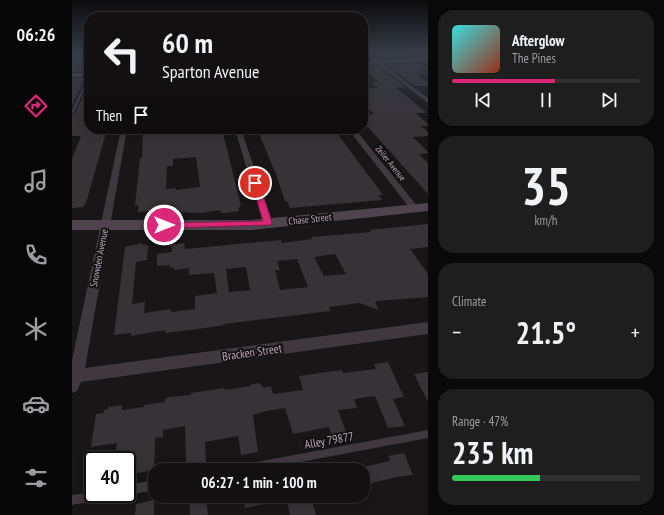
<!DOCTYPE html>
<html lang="en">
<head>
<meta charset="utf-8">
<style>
	body { margin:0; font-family:"PT Sans Narrow",sans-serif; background:#1f1e1f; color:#f1f3f6; height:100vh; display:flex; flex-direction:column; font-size:15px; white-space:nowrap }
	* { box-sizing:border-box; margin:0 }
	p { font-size:13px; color:#9c9d9f }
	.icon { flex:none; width:22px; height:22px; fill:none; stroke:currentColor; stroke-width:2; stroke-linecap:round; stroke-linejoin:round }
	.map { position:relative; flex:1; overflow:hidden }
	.side { display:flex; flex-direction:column; gap:10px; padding:10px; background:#0a0909; width:236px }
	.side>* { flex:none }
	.hud { position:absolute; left:12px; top:12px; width:284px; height:122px; border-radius:16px; box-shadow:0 2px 10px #0003,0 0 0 1px #313031; background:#121011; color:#f1f3f6; overflow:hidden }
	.speed { position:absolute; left:12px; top:451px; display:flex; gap:8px; font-size:20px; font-weight:700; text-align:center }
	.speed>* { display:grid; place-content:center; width:52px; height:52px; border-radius:50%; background:#121011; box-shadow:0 2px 10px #0003,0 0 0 1px #313031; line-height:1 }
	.speed .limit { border:2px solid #111; border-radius:6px; background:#fff; color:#111 }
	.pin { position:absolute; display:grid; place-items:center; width:34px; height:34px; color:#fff; margin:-17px; border:2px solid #fff; border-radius:50%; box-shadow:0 1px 4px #0007 }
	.me { position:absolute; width:44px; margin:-22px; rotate:90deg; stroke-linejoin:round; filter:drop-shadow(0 0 3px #0008) }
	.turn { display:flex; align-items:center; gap:14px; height:84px; padding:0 12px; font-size:18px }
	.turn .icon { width:52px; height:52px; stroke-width:2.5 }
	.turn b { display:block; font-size:28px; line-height:34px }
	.then { display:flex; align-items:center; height:38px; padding:0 12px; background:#0003; gap:8px; font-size:15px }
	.big { font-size:30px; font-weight:800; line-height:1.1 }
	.side .card { flex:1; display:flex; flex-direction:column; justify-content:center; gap:6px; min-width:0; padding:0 14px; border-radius:16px; background:#1f1e1f }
	.side .dial { align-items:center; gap:0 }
	.dial b { font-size:52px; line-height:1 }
	.song { display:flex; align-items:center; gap:12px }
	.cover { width:48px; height:48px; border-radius:6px; background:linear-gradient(135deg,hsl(180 70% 55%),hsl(10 70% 35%)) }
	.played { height:4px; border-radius:2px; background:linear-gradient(90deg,#db2777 55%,#313031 55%) }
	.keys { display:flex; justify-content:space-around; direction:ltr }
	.heat { display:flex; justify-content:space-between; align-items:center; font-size:22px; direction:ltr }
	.charge { height:6px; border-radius:3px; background:linear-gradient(90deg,#34c759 47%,#313031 0) }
	.trip { position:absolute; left:76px; top:463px; width:222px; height:40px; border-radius:16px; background:#121011; box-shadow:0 2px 10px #0003,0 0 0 1px #313031; font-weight:800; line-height:40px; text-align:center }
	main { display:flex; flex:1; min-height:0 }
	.dock { display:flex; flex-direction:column; width:72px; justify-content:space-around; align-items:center; background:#070607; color:#9c9d9f }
	.dock .icon { width:28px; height:28px }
	.dock .selected { color:#db2777 }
	.dock b { font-size:18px; color:#f1f3f6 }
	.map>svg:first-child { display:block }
</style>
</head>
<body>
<main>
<nav class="dock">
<b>06:26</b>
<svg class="icon selected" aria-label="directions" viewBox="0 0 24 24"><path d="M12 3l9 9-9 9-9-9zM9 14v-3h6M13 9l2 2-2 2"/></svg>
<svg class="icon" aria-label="music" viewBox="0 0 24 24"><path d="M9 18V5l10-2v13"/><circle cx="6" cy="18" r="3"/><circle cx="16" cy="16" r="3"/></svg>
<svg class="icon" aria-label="phone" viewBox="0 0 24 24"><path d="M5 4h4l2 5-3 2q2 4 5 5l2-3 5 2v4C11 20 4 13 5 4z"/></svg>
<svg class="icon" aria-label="climate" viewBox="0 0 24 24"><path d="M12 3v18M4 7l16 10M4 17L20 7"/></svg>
<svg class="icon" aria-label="car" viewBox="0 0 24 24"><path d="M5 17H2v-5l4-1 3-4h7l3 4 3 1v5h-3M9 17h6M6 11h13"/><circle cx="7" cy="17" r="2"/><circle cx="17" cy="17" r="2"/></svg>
<svg class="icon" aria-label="filters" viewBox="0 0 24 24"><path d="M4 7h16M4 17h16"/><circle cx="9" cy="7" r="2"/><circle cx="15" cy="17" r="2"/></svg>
</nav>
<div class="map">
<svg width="356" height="515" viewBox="0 0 356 515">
	<rect width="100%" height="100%" fill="#181617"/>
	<!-- building -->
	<path fill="#373236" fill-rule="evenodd" d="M0,53H17V72H0Z
		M305,53H334L340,57L312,58Z
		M350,63L353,65H350L355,69H347L355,74L345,75L356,83V86H343L314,65Z
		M291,66H305L333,87L324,88L355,113H344L356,124V126H349L356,132V136L341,137L356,152V153L347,154L356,163V194L295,126L291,127V115L302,114L291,103V88H306L300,82H307L291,69Z
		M0,78H13L0,106Z
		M17,83V129H35L14,203L11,207L0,208V159L9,136H0V115L3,114Z
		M71,129H90V131L150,129L169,206L166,208L167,211L153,213H149L148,210L129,213L101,212L102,209L66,212V205H63L68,158H70ZM124,157L128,187L104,190V188L94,189L95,166H101V159Z
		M185,129H204V130L262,129L311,195H306L310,200L218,208L215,201H213L204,174Z
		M356,224V247L338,249L356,274V297L305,301L303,302L307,310L287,303L257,307L258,311L152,324L153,325L126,329L93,333V330L59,336V333L42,335L53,247L70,243V245H76L75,260L64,262L60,304L73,302L72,313L99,309V312L123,309V296L145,293L142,273L117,275V268L102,270V267L98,268V265L85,266V254L100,252L99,245L112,243L113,249L209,240L210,243L240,239L239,237L299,232L298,230ZM263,254L274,274L252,276L242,257ZM225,259L236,287L208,290L203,270H208L205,261ZM174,267L178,290L157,292L154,269Z
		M316,362L332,397L321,399L333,426L316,428L303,396L282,399L285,408L266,410L274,432L259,434L257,427L221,434L213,408L194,411L181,415L186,452L169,455L166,436L133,442L134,463L114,466L113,426L91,430V437L83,438L82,470L55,475V460H43L45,443L19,447L24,414L32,413V410L36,409V407L50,405V410L72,407V405L93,402V399L97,397L119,395V393L152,388L153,390L178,386L180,384L186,383L190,385L191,388L199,386L201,394L231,390L227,376L270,370L271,373L304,369L302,364Z
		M356,372V402L342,374Z
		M332,453L341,475L325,477L291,485V467L318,461L316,456Z
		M117,496H134L136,515H118Z
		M171,496H207V501L173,508Z
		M214,496H239L244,515H218Z
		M82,500V515H63L64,504Z"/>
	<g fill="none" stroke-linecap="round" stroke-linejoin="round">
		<!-- lane -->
		<path fill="#3f383e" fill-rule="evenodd" d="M17,75V79L2,113L0,114V110L16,76Z
			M356,430V438L186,470H159L160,467L163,466Z
			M83,480V490L55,495L54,494H55V485Z
			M21,492V494H38L36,497L33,499L0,505V495Z"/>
		<!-- street -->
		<path fill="#3f383e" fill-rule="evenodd" d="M291,53H295L356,98V103Z
			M49,129H55L13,368L356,322V334L9,382L5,391L0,393V360Z
			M163,129H169L201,223L200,225L196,226L191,223Z
			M276,129H283L346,207L348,209L346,211H340Z"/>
		<!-- secondary -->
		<path fill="#4d444d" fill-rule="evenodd" d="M356,57V61L291,65V61Z
			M0,73H17V77H0Z
			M356,203V211L179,230H0V220H179Z"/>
	</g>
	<!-- sky -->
	<linearGradient id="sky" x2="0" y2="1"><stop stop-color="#0d0c0d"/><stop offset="0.42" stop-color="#373c47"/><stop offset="1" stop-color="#373c47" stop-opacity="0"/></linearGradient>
	<rect width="356" height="125" fill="url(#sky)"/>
	<!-- route -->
	<path fill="#db2777" stroke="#8e194d" d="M181,181H183L187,183L200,223L199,225L92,228L88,225L92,223L191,221L180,183Z"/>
	<g text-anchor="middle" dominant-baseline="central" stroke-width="4" stroke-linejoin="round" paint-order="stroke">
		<!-- far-street labels -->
		<g font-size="9" fill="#b9a6b9" stroke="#131112">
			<text transform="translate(319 163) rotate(51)">Zeiler Avenue</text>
		</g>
		<!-- street labels -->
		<g font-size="10" fill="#b9a6b9" stroke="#131112">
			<text transform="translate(238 219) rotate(-6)">Chase Street</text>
			<text transform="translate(27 258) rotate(-79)">Snowden Avenue</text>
		</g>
		<!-- near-street labels -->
		<g font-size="12" fill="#b9a6b9" stroke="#131112">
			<text transform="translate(180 352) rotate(-8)">Bracken Street</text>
			<text transform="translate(257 440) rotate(-10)">Alley 79877</text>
		</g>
	</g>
</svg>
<div class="speed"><div class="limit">40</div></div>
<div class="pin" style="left:183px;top:183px;background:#d93025"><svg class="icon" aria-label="arrive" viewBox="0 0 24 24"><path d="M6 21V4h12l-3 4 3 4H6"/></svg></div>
<svg class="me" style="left:92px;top:225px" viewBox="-20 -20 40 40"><circle r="17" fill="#db2777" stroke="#fff" stroke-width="3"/><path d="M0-11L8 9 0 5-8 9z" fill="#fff"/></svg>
<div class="trip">06:27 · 1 min · 100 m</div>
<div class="hud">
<div class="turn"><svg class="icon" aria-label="left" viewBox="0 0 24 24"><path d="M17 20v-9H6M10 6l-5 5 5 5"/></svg><div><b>60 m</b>Sparton Avenue</div></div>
<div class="then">Then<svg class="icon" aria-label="arrive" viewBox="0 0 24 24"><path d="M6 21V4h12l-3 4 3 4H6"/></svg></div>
</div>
</div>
<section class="side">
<div class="card">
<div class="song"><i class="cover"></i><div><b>Afterglow</b><p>The Pines</p></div></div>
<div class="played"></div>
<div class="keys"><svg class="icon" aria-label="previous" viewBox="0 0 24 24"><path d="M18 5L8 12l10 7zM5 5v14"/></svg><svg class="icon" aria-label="pause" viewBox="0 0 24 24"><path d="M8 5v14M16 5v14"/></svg><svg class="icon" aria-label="next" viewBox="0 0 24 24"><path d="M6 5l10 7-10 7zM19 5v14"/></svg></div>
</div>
<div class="card dial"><b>35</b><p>km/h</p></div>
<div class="card"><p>Climate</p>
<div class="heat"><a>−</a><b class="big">21.5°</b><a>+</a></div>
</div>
<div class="card"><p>Range · 47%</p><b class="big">235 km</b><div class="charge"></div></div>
</section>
</main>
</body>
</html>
